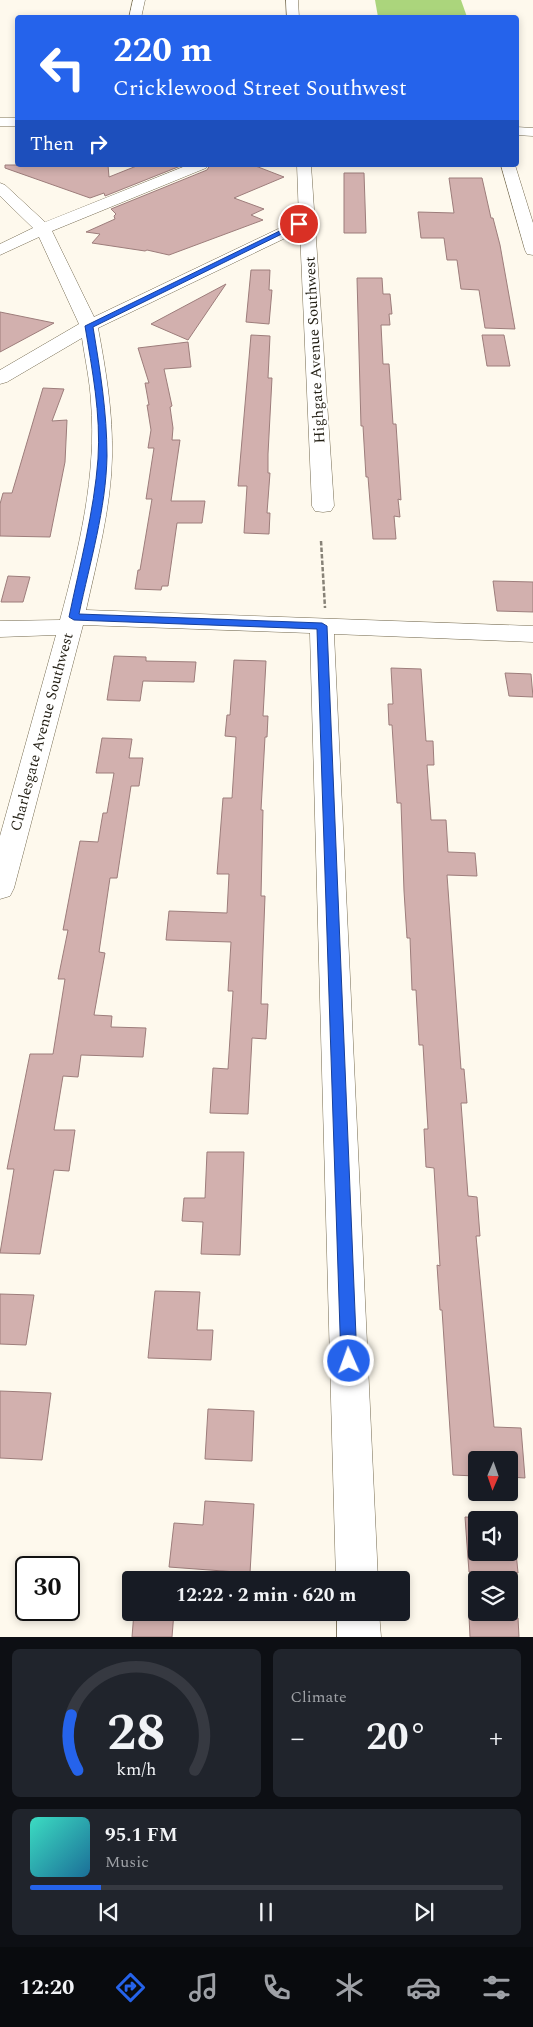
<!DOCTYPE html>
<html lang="en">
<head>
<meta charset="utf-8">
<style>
	body { margin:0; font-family:Spectral,serif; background:#20242c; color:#f1f3f6; height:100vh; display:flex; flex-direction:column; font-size:19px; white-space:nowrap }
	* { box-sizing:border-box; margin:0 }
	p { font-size:16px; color:#9ea1a6 }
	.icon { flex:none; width:28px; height:28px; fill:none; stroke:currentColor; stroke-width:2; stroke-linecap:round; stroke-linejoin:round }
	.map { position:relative; height:1637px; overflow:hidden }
	.details { display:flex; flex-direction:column; gap:12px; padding:12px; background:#0d0f14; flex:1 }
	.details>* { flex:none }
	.top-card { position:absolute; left:15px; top:15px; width:504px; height:152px; border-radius:5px; box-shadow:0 2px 8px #0003; background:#2563eb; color:#fff; overflow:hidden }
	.needle { width:32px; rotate:182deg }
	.tools { position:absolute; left:468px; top:1451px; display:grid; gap:10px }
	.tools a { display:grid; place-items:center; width:50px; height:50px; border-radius:5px; background:#171b24; box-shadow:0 2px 8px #0003; font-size:25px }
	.speed { position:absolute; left:15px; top:1556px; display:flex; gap:10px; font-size:25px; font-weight:700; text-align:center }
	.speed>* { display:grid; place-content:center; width:65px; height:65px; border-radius:50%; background:#171b24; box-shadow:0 2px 8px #0003; line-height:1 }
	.speed .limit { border:2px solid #111; border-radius:8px; background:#fff; color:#111 }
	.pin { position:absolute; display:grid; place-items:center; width:42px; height:42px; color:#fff; margin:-21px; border:2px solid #fff; border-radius:50%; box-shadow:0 1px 5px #0007 }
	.me { position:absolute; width:55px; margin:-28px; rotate:358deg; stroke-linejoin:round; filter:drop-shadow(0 0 4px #0008) }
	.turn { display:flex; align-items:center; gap:18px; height:105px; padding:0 15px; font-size:22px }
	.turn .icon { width:65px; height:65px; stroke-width:2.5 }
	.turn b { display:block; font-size:35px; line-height:42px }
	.then { display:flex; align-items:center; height:48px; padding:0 15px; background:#0003; gap:10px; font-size:19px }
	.big { font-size:38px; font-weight:700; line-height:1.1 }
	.details .widget { flex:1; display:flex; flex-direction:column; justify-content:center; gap:8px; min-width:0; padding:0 18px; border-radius:8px; background:#20242c }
	.details .dial { align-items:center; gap:0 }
	.dial svg { height:130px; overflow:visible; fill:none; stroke:#363941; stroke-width:7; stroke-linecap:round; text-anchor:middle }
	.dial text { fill:#f1f3f6; stroke:none }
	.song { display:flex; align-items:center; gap:15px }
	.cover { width:60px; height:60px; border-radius:8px; background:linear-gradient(135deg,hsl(170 70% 55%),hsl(200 70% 35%)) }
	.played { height:5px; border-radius:2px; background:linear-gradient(90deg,#2563eb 15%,#363941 15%) }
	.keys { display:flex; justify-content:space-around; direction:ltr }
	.heat { display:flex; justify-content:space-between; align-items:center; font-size:28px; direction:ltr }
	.details .tiles { flex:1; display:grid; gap:12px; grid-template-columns:1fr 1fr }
	.widget:last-child { grid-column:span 2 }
	.trip { position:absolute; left:122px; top:1571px; width:288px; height:50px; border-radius:5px; background:#171b24; box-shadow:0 2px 8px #0003; font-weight:700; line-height:50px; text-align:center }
	.dock { display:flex; height:80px; justify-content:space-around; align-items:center; background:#090b0e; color:#9ea1a6 }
	.dock .icon { width:35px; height:35px }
	.dock .on { color:#2563eb }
	.dock b { font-size:22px; color:#f1f3f6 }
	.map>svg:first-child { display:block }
</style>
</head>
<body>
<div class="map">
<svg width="533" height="1637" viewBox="0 0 533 1637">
	<rect width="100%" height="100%" fill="#fef9ed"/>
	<!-- forest -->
	<path fill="#abd57c" d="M375,0H461L467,17H378Z"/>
	<!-- building -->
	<path fill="#d2b0ae" stroke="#9d7d7b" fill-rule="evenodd" d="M5,165H108L109,177L139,165H183L105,196L104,193L90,198L5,168Z
		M210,165H253L284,177L234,198L264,209L251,215L263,220L169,255L147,250L145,251L92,243L100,234L86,232L115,219L114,216L116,214L111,209L207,170Z
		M344,173H364L366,233H344Z
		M449,178H482L491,218H493L500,245L515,329L485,328L479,290L461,289L457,260H447L444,238H421L418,212L454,213Z
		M251,270H270L269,290H272L269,324L246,322Z
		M357,278H382L383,294H390L392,314H389L390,325H381L383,364H389L393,424H396L401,500L398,499L400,517L394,516L396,539H373L368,477H366L363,426H361Z
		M226,284L188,340L151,324Z
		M0,312L54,323L0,352Z
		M251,335L270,336L268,378H272L268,454V473H270L267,513H270L269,534L244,533L247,486H238Z
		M482,335H504L510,366H487Z
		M188,342L191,367L164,369L172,406L170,407L173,428L172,440H180L171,501H205L202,523H177L168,586H162L161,590L135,589L138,570H140L152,499H146L154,448H148L151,430L147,405H149L145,383H149L138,348Z
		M43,388L64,389L52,421L67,420L65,462L50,537L0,536V504L3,493H12Z
		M8,576L30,577L23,602H1Z
		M493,581L533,582V612L497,611Z
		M114,656L146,657V661L196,662L194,682L143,681L140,701L107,700Z
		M234,660L266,661L263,716H268L267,737H265L261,810H263L261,896H265L261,1004H268L266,1039L252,1038L248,1114L210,1113L213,1068L228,1069L233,991H228L231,942L166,940L169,911L227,913L229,874H217L223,798H232L236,737L225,736L227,715H230Z
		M391,668L421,669L426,741H433L434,765H427L431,820H446L448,852L475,853L477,876L447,875L461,1069H464L467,1103H461L468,1196L477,1197L480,1236H476L494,1427L521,1428L525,1478L509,1477V1460H476V1476L453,1475L442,1310H440L437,1265L440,1266L434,1168L426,1167L424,1129H428L423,1045H419L416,990H412L410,938H407L404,891L401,803H397L392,725H389L388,704H393Z
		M505,673L531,674L533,697L509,696Z
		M102,738L132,739L129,758H143L139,786H131L117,878H110L99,952L105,953L94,1015L112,1016L111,1027L146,1028L143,1057L81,1055L78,1077L63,1076L54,1130H75L69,1171L54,1170L40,1254L0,1253L14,1169H7L30,1054H53L65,979H58L68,930H63L80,841L98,842L103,813H107L114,773H96Z
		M207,1152H244L240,1255L201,1254L203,1222L182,1221L184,1198H205Z
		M155,1291L200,1292L197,1330H213L211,1360L148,1358Z
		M0,1294L34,1295L26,1345L0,1344Z
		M0,1391L51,1393L42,1460L0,1458Z
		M208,1409L254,1411L252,1461L205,1459Z
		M205,1501L254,1504L250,1573L169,1567L174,1523L203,1525Z
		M465,1517L513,1519L518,1573L469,1572ZM476,1520H509V1552H476Z
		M134,1612H174L172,1637H132Z
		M469,1616L518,1618L519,1637H470Z"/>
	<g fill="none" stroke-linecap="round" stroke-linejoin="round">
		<!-- street casing -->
		<g stroke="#766c52" stroke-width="1">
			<path id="street" d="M133,0H145L141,18H129Z
				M286,0H298L299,18H287Z
				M188,165H208L206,168L52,231L94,317L299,219L297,165H311L334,506L331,511L323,512L315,511L312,506L300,231L98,328C106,371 113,413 112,457C111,508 97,560 86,610L533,626V642L334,634L378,1580H336L310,633L83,625L14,888L10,896L0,899V836L56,635L0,637V621L60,620C79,549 97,475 91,402C90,381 85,359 82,338L7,382L0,384V370L79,324L39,237L0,255V244L33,228L0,196V183L5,185L45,222Z
				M501,165H515L533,223V255L527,254L525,250Z
				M337,1612H379L381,1637H337Z"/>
		</g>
		<!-- secondary casing -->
		<g stroke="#766c52" stroke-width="1">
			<path id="secondary" d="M0,118H18V126H0Z
				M516,127L533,128V136L516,135Z"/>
		</g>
		<!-- path -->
		<path stroke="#878277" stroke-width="2.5" stroke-dasharray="4.5 2" stroke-linecap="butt" d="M321,541L325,608"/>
		<!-- street -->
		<use href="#street" fill="#fff" fill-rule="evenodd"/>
		<!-- secondary -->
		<use href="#secondary" fill="#fff" fill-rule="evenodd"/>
	</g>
	<!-- route -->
	<path fill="#2563eb" stroke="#184099" d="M296,223L302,224L93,327C100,370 107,412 107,456C106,509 90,562 79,614L322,623L327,626L357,1361L355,1367L349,1369L343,1367L341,1361L317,629L74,620L69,617C80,564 94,512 98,459C101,414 92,369 85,326Z"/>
	<g text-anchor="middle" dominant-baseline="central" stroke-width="4" stroke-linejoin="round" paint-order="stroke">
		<!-- far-street labels -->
		<g font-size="15" fill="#221e13" stroke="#fff">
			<text transform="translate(315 350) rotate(-93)">Highgate Avenue Southwest</text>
			<text transform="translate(42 732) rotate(-75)">Charlesgate Avenue Southwest</text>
		</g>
	</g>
</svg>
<div class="tools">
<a><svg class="needle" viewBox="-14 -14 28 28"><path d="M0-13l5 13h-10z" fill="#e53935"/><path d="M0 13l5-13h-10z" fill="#9ea1a6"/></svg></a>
<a><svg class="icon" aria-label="sound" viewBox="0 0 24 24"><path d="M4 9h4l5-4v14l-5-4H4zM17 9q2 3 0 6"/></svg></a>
<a><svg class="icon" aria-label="layers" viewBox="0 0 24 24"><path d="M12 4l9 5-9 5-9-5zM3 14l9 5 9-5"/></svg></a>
</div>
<div class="speed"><div class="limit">30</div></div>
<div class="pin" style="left:299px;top:224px;background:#d93025"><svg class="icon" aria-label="arrive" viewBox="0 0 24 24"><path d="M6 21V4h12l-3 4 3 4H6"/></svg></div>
<svg class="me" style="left:349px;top:1361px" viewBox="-20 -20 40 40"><circle r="17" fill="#2563eb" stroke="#fff" stroke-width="3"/><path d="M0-11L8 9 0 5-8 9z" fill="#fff"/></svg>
<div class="trip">12:22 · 2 min · 620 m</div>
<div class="top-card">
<div class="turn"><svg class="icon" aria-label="left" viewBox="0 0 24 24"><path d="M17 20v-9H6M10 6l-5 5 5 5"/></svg><div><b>220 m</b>Cricklewood Street Southwest</div></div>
<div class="then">Then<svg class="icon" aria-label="right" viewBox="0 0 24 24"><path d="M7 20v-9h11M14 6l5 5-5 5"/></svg></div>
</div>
</div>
<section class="details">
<div class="tiles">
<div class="widget dial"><svg viewBox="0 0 100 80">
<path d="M14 69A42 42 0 1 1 86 69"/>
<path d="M14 69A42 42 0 0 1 10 35" stroke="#2563eb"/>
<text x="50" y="56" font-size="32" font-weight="700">28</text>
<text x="50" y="72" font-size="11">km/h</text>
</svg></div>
<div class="widget"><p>Climate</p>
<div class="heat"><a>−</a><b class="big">20°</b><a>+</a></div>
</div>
<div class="widget">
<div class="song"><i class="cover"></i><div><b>95.1 FM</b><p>Music</p></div></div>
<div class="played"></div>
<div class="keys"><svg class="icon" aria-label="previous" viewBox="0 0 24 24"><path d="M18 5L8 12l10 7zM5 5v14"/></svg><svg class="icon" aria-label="pause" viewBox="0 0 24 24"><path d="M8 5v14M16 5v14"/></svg><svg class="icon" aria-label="next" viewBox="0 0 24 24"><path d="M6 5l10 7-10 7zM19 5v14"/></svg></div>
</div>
</div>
</section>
<nav class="dock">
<b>12:20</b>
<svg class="icon on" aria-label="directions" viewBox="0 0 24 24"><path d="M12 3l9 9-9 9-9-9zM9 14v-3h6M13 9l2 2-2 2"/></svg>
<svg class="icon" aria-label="music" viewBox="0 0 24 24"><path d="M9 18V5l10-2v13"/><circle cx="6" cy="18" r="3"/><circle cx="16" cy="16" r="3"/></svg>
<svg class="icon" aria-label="phone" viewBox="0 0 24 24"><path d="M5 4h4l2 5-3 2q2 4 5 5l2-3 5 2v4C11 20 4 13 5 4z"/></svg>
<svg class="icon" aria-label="climate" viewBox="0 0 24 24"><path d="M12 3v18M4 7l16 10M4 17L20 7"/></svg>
<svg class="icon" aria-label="car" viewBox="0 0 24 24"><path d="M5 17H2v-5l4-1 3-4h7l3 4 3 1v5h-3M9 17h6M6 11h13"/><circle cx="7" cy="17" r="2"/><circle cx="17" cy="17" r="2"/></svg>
<svg class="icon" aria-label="filters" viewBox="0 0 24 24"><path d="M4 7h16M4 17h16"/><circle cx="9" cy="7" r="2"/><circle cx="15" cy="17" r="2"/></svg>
</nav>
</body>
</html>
